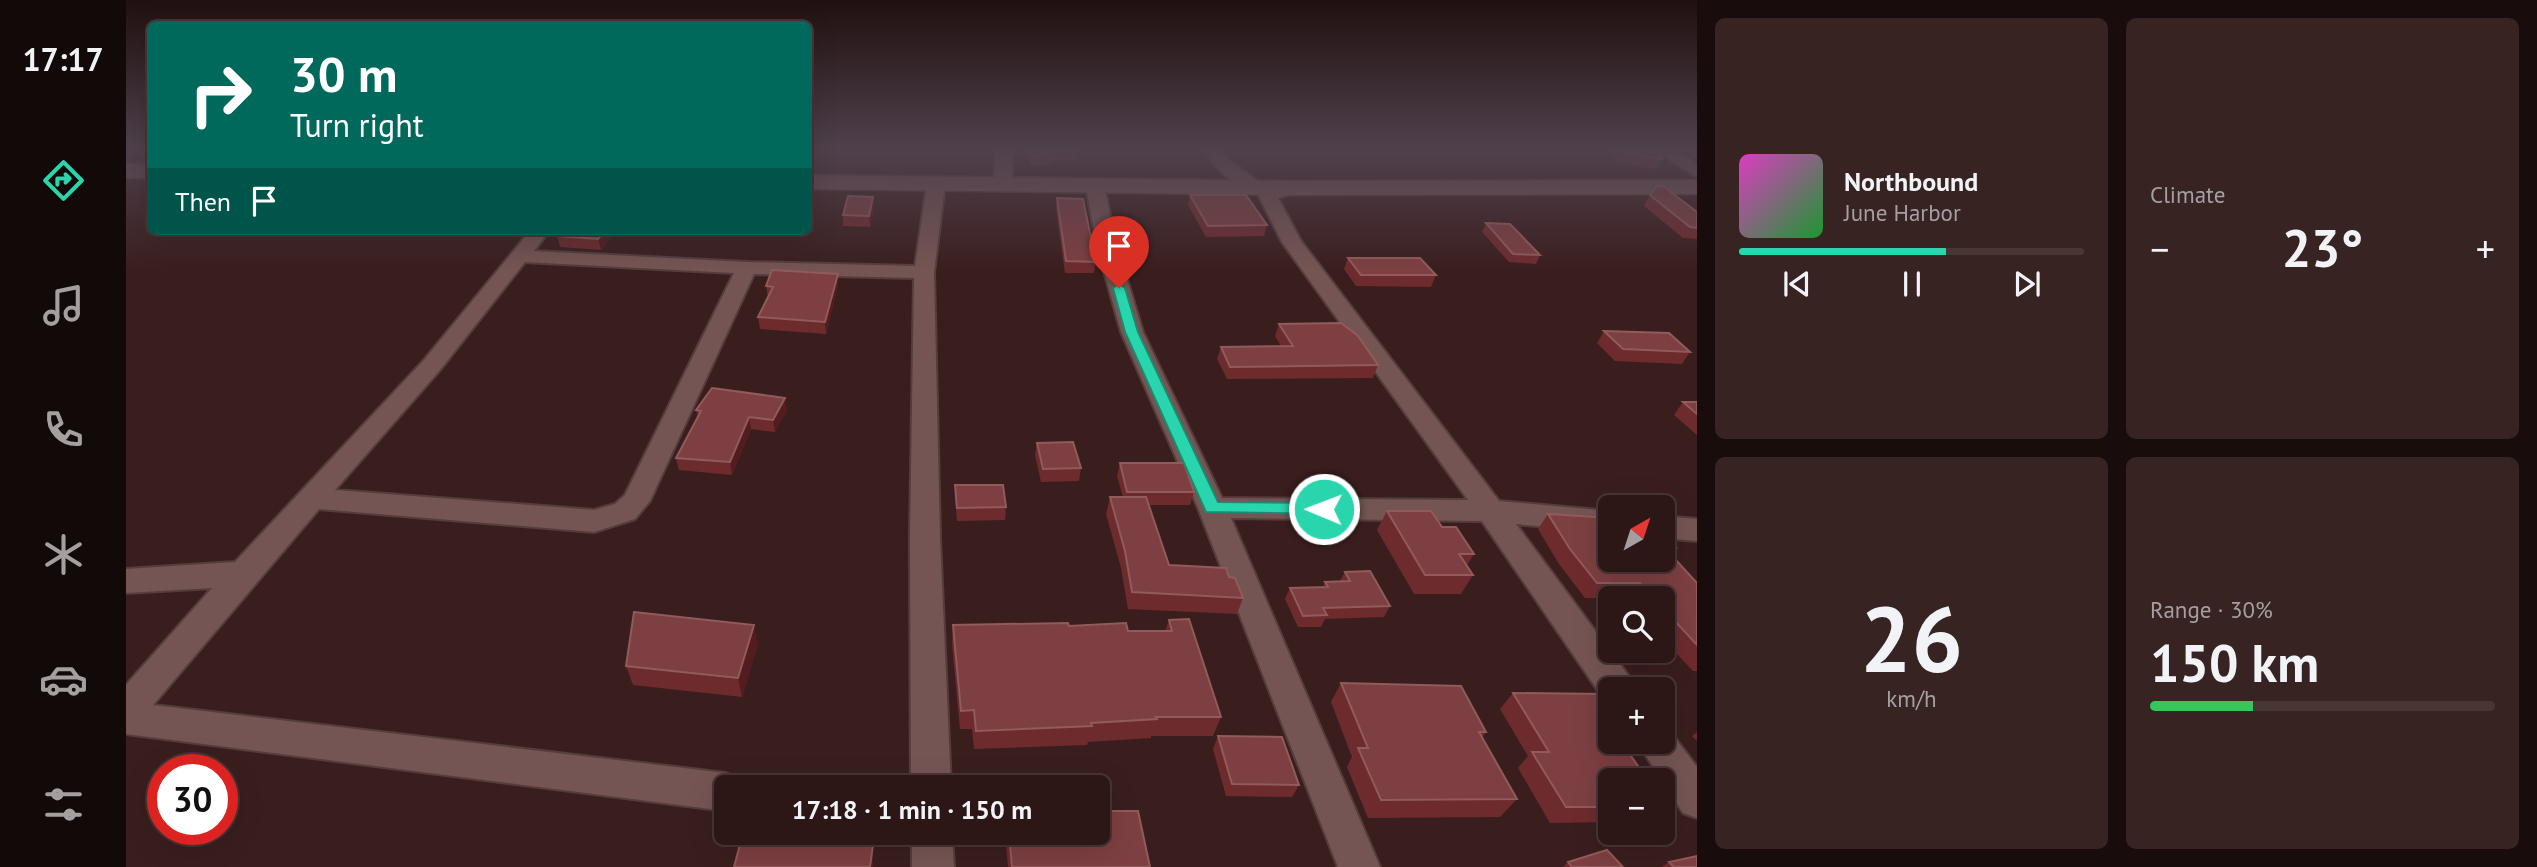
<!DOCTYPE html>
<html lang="en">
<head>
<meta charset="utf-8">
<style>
	body { margin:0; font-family:"PT Sans",sans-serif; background:#382323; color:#f1f3f6; height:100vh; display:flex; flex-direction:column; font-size:26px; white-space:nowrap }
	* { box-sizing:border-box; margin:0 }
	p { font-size:23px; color:#a69fa1 }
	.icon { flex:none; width:38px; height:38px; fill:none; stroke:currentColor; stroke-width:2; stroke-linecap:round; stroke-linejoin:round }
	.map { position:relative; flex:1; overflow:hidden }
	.side { display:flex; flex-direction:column; gap:18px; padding:18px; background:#180c0c; width:840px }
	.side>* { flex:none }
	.top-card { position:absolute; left:21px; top:21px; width:665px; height:214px; border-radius:10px; box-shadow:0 7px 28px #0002,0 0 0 2px #483535; background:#00695c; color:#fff; overflow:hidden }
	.needle { width:46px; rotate:39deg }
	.controls { position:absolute; left:1472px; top:495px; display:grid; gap:14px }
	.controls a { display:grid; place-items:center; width:77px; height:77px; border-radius:10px; background:#2c1616; box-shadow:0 7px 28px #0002,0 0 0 2px #483535; font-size:35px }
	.speed { position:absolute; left:21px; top:754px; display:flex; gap:14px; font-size:35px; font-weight:700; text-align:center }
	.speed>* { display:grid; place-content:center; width:91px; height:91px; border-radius:50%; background:#2c1616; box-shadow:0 7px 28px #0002,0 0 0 2px #483535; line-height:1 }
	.speed .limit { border:10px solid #d22; background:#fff; color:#111 }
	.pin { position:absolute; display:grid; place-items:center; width:60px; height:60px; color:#fff; margin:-72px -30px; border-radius:50% 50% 50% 0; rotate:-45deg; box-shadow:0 0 7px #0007 }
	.pin .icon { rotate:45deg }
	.me { position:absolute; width:77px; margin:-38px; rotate:271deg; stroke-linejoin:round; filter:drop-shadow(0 0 5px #0008) }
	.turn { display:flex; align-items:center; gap:24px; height:147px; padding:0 28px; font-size:32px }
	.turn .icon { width:91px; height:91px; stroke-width:2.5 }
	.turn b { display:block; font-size:49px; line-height:60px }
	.then { display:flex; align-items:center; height:66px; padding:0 28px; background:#0003; gap:14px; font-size:26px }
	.big { font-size:52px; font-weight:700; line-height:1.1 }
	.side .widget { flex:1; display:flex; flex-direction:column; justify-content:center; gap:10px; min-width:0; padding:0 24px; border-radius:10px; background:#382323 }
	.side .dial { align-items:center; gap:0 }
	.dial b { font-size:91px; line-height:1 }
	.song { display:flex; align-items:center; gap:21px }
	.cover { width:84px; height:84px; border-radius:10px; background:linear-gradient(135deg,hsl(310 70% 55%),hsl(130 70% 35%)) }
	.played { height:7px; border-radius:4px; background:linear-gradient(90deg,#29d5ad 60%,#483535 60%) }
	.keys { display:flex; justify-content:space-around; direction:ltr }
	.heat { display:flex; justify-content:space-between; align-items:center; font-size:38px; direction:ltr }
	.charge { height:10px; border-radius:5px; background:linear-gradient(90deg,#34c759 30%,#483535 0) }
	.side .tiles { flex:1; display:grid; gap:18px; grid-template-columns:repeat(2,1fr) }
	.trip { position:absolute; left:588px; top:775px; width:396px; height:70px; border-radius:10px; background:#2c1616; box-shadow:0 7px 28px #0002,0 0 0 2px #483535; font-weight:700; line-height:70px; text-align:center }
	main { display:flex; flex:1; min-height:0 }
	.menu { display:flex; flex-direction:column; width:126px; justify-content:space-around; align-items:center; background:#120909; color:#a69fa1 }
	.menu .icon { width:49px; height:49px }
	.menu .on { color:#29d5ad }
	.menu b { font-size:32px; color:#f1f3f6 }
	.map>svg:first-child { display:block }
</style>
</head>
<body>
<main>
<nav class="menu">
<b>17:17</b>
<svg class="icon on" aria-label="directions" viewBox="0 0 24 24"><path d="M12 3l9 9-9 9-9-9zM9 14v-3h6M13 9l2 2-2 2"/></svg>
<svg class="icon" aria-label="music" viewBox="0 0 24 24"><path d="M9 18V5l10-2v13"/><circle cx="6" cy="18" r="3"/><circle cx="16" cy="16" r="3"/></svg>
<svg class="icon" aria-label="phone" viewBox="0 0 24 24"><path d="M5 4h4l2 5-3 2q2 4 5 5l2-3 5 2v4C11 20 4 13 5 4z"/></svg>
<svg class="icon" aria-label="climate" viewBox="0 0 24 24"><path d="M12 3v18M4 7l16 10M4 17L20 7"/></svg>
<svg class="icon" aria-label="car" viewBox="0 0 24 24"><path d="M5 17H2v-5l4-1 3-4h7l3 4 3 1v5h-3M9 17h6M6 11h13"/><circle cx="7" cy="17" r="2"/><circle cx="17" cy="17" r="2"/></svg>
<svg class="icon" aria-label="filters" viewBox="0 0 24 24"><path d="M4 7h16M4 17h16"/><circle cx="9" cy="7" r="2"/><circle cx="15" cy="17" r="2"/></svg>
</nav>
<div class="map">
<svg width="1571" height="867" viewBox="0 0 1571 867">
	<rect width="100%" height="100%" fill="#3a1e1e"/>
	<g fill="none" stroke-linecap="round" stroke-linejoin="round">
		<!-- street casing -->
		<g stroke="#553d3d" stroke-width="4">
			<path id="street" d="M870,149H886V185L877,190L868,185Z
				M1079,149H1095L1099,158L1133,182L1136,186L1133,190C1115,194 1085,165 1079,149Z
				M1528,149H1547L1571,165V177Z
				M810,179L819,184L808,272L814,538L825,788H785L784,538L788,278L628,274L524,501L509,519L468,532L193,509L27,705L600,773L614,779L618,788H600V811L0,734V685L86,588L0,593V569L109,562L298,360L404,231H423L408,251L621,262L789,266L801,184ZM399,262L608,273L499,495L489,504L468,510L209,490L314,370Z
				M969,181L978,186L990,243L1017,332L1096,498L1342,500L1156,242L1133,196L1136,192L1164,183L1173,188L1170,192L1152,198L1175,241L1373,501L1484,511V533L1390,524L1505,679L1510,690H1484V703L1479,701L1356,521L1105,518L1254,867H1212L1072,508L995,332L970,243L960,186Z
				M1536,516L1571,519V541L1536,538Z
				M1536,727L1543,730L1571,767V818L1557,813L1511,742H1536Z
				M786,833H826L828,867H786Z"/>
		</g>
		<!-- secondary casing -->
		<g stroke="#553d3d" stroke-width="3">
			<path id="secondary" d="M0,164H24V178H0Z
				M682,175L1164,181L1571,180V194L1164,195L682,189Z"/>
		</g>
		<!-- street -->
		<use href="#street" fill="#755553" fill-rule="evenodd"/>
		<!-- secondary -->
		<use href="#secondary" fill="#755553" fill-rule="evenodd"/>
	</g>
	<!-- wall -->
	<path fill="#6e2b2e" d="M896,149H951L952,151L951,160L925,161V165L905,166Z
		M1484,149H1532L1536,159L1530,169L1489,163Z
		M1552,149H1571V159L1558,151Z
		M1064,195L1141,225L1138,236L1080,237L1062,205Z
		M1524,195L1571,212V239L1557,238L1518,206Z
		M931,198L970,262L968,273H939L930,209Z
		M748,208L744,227L717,226V215Z
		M1360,223L1414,255L1410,264L1383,262L1356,232Z
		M436,231H491L475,250L434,247L431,236Z
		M1222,258L1310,275L1305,287L1230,286L1218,269Z
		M712,285L700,334L634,329L632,317L642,298L640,286Z
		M1153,324L1252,365L1247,378L1101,379L1091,359L1095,347L1155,346L1149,336Z
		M1478,331L1564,352L1556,364L1489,361L1471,343Z
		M1557,402H1571V435L1548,415Z
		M570,410H661L649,432L625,429L606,475L553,470L550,458L572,416Z
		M911,443L955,468L953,481L915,482L909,455Z
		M994,463L1068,492L1064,505H1022L1043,565L1103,577L1117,598L1111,614L1002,609L995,568L980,514L984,497H997L991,476Z
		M829,485L880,507L879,520L831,521L829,498Z
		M1261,511L1316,527L1348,554L1341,565L1347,575L1335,594H1288L1251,530Z
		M1422,514L1536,529L1550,547L1544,554L1571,583V671H1567L1536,638V598H1459L1433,564L1412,529Z
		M1219,572L1264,606L1258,617L1199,619L1195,627H1172L1159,599L1164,588L1197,587L1199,582L1214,581Z
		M1043,620L1095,717L1087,736H1025V738L962,742L961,745L848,749L846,729H834L826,644L827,625L943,626L1002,631H1039Z
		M632,644L616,697L507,685L500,666Z
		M1215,683L1360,732L1356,738L1391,799L1374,817L1242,818L1221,767L1226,757L1205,702Z
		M1387,693L1484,742H1508L1500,750L1484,780V822L1424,823L1392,768L1402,756L1374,709Z
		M1571,732V741L1566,736Z
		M1092,736L1173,785L1166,797L1100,796L1087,749Z
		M879,833H971L1024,867H882Z
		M1442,862L1497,867H1437Z
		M1543,862L1571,867H1536Z"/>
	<!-- shaded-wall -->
	<path fill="#531d1f" d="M747,197L748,208L744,227L743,216Z
		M479,231H491L475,250L472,239Z
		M712,274V285L700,334L699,322Z
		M659,398L661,410L649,432L647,420Z
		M623,417L625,429L606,475L604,462Z
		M628,625L632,644L616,697L612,678Z
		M747,845V867H744Z"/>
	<!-- building -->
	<path fill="#7d3f42" stroke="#915a5b" stroke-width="2" d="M902,149H951L952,151H923L926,155L906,156Z
		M1493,149H1532L1536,159L1494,153Z
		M1531,186H1537L1571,212V228L1564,227L1524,195Z
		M1064,195H1120L1141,225L1082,226Z
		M722,196L747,197L743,216L717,215Z
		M931,198L957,199L970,262L940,261Z
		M1360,223L1384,224L1414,255L1387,254Z
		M436,231H479L472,239L431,236Z
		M1222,258H1294L1310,275H1235Z
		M646,270L712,274L699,322L632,317L647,287L640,286Z
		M1215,323L1232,336L1252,365L1104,367L1095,347L1167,346L1153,324Z
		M1478,331L1543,333L1564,352L1497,349Z
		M586,388L659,398L647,420L623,417L604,462L550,458L575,411L570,410Z
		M1557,402H1571V414Z
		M947,442L955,468L917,469L911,443Z
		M994,463H1058L1068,492H1001Z
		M829,485H877L880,507L831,508Z
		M984,497H1020L1043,565L1100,568L1103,577L1109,578L1117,598L1006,592L999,551Z
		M1261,511H1305L1316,527H1330L1348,554H1333L1347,575H1299Z
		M1422,514L1484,518V560H1536V529L1550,547L1537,546L1571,583V645L1536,607V598H1528L1514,583H1471L1444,549Z
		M1244,571L1264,606L1197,608L1201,615L1177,616L1164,588L1202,587L1199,582L1224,581L1219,572Z
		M508,612L628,625L612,678L500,666Z
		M1063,619L1095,717H1030L1031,719L965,723L966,726L850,731L848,710L835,711L827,625L942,623L943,626L1000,623L1002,631H1046L1043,620Z
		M1215,683L1335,686L1360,732H1353L1391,799L1255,800L1232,748H1242Z
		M1387,693L1479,694L1484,700V742H1495L1522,780H1484V807H1440L1406,752H1423Z
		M1092,736L1156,737L1173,785L1106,784Z
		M971,811H1012L1024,867H886L883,833H971Z
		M617,833H627L747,845L744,867H608Z
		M1481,850L1497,867H1446L1442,862Z
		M1571,856V867H1548L1543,862Z"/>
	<!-- sky -->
	<linearGradient id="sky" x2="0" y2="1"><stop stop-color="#201010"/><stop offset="0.55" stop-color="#4f414c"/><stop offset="1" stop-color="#4f414c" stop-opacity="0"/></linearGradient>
	<rect width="1571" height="271" fill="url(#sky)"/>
	<!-- route -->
	<path fill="#29d5ad" stroke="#1b8a70" stroke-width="2" d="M993,284L999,288L1012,332L1092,502L1198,503L1204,505L1206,509L1204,514L1080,512L999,332L987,288Z"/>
</svg>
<div class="controls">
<a><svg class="needle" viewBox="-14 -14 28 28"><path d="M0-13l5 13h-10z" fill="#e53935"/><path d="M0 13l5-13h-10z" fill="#a69fa1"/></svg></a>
<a><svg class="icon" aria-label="search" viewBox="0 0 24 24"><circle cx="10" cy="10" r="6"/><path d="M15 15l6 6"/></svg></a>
<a>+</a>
<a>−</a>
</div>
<div class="speed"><div class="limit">30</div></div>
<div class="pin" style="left:993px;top:288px;background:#d93025"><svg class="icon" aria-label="arrive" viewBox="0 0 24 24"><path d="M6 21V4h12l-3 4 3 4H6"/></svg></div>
<svg class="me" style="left:1198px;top:509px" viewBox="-20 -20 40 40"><circle r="17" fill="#29d5ad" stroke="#fff" stroke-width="3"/><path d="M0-11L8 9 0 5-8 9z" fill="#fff"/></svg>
<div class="trip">17:18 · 1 min · 150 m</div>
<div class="top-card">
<div class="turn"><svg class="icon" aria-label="right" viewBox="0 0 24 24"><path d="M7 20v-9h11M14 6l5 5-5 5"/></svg><div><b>30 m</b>Turn right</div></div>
<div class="then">Then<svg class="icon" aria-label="arrive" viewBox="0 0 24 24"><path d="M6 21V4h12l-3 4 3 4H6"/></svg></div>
</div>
</div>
<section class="side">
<div class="tiles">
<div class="widget">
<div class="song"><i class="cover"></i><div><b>Northbound</b><p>June Harbor</p></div></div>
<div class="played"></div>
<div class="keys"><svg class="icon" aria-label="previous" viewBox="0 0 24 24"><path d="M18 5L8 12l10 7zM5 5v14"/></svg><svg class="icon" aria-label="pause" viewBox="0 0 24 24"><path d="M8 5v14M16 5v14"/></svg><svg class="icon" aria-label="next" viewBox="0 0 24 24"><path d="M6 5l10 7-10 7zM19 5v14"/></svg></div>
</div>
<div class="widget"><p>Climate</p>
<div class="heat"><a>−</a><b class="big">23°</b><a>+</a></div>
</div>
<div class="widget dial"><b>26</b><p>km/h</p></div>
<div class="widget"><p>Range · 30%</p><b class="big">150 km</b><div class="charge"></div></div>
</div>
</section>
</main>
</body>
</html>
